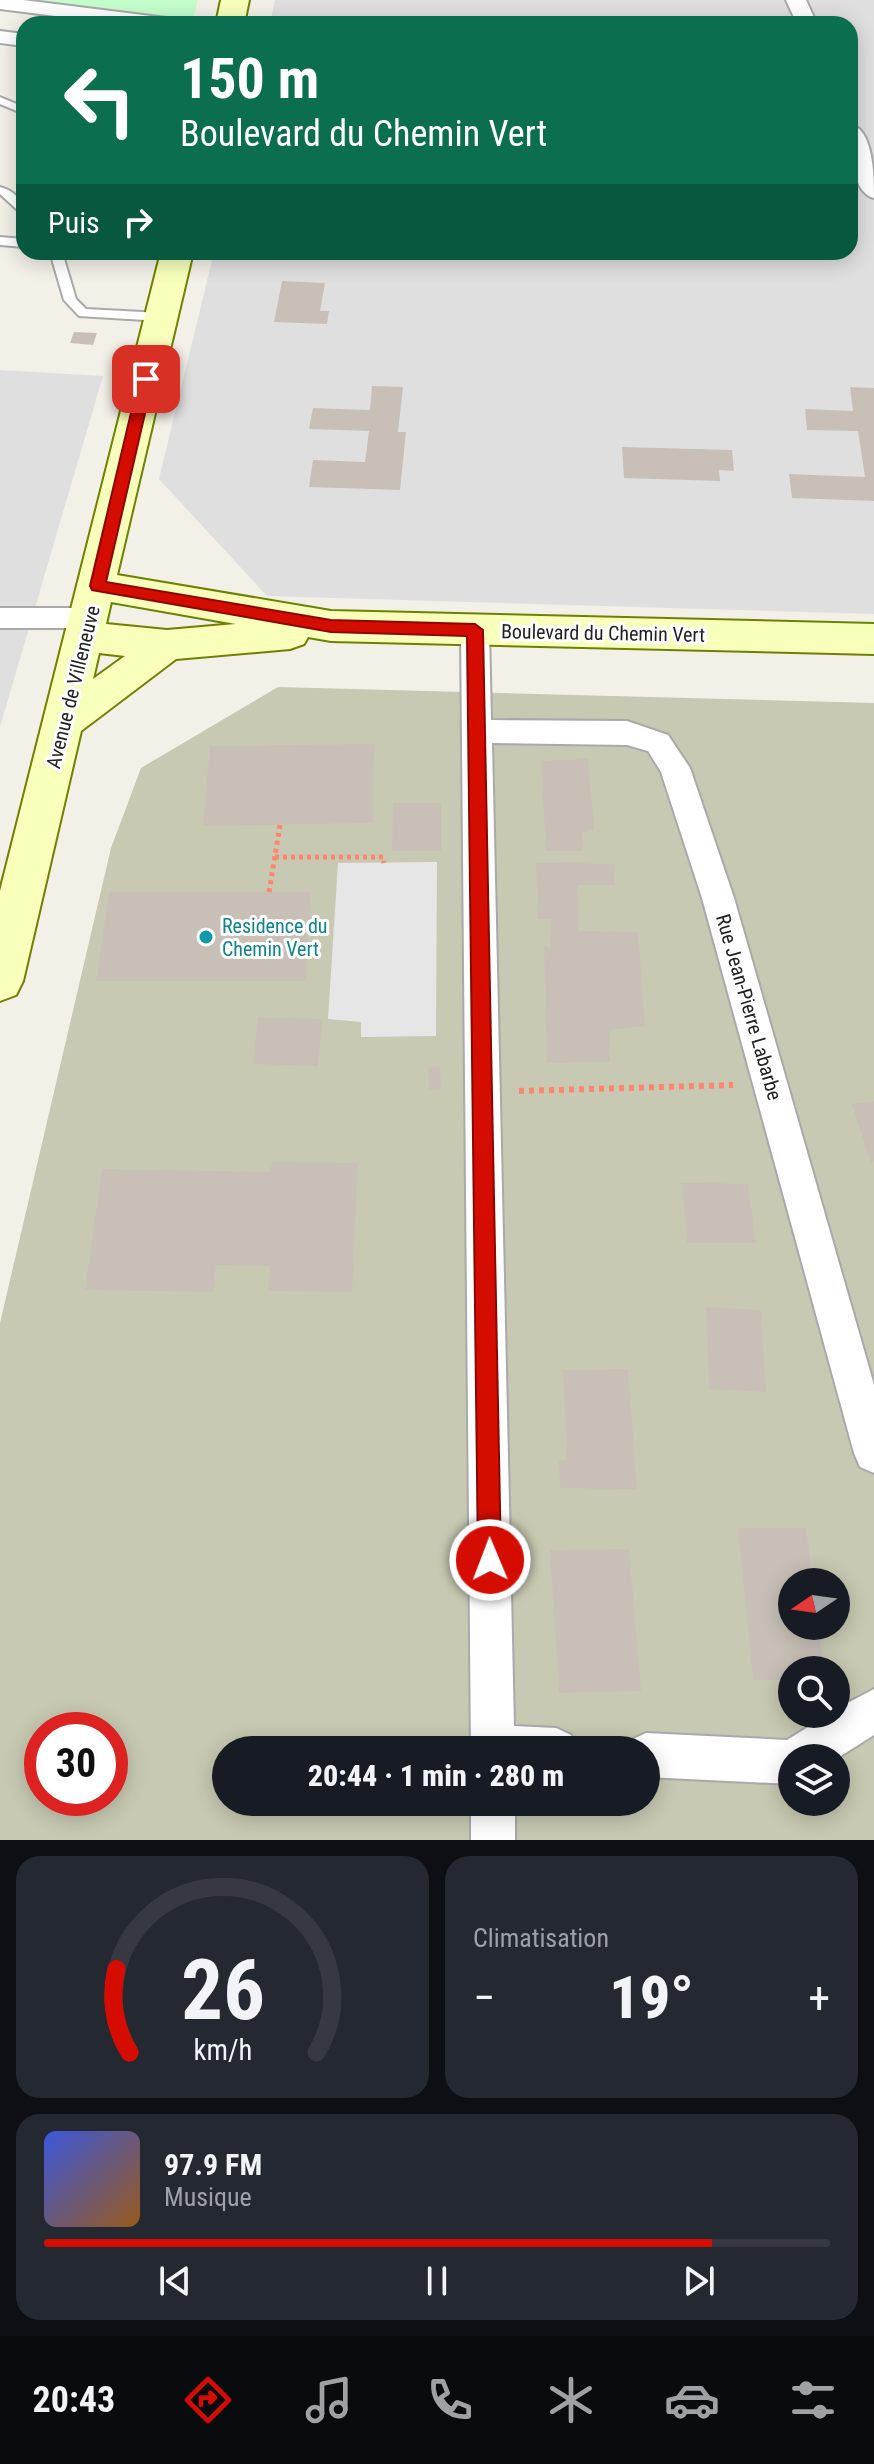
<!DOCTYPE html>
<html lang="fr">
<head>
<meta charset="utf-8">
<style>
	body { margin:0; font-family:"Roboto Condensed",sans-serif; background:#242831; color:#f1f3f6; height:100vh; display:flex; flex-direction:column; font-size:30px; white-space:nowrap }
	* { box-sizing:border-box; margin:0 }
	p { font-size:26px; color:#9ea1a6 }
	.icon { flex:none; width:44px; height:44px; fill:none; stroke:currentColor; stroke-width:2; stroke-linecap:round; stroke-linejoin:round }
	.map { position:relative; height:1840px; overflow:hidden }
	.drawer { display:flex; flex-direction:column; gap:16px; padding:16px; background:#0d0f14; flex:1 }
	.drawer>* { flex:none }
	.hud { position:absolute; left:16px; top:16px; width:842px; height:244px; border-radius:24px; box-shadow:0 4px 20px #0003; background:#0b6e4f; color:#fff; overflow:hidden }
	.needle { width:52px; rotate:257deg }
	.tools { position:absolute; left:778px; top:1568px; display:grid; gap:16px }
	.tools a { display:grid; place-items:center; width:72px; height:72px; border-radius:50%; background:#171b24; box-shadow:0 4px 20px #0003; font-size:40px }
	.speed { position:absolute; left:24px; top:1712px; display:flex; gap:16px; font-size:40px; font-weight:700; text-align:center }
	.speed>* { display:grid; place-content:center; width:104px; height:104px; border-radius:50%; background:#171b24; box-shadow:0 4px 20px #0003; line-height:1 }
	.speed .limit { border:12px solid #d22; background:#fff; color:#111 }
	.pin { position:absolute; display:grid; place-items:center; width:68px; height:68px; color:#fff; margin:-34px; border-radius:16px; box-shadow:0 4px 12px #0006 }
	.me { position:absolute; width:88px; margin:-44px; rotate:359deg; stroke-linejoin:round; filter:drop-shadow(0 0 6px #0008) }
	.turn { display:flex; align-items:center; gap:28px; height:168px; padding:0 32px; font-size:36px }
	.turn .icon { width:104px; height:104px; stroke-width:2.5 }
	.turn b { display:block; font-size:56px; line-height:68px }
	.then { display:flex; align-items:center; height:76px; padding:0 32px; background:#0003; gap:16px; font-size:30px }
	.big { font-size:60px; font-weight:800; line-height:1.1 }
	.drawer .widget { flex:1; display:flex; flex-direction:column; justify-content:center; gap:12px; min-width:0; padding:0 28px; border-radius:24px; background:#242831 }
	.drawer .dial { align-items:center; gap:0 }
	.dial svg { height:208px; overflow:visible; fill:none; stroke:#363941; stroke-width:7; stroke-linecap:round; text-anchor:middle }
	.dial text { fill:#f1f3f6; stroke:none }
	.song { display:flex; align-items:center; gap:24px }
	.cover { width:96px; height:96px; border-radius:12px; background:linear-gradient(135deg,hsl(230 70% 55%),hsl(30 70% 35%)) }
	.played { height:8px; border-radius:4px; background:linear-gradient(90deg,#d40d00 85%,#363941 85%) }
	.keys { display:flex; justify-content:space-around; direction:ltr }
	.heat { display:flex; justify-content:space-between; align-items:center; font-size:44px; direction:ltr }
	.drawer .tiles { flex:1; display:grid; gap:16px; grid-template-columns:1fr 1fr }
	.widget:last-child { grid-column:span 2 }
	.trip { position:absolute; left:212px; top:1736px; width:448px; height:80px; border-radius:40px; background:#171b24; box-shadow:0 4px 20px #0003; font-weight:800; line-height:80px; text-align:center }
	.tabs { display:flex; height:128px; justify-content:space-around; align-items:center; background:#090b0e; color:#9ea1a6 }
	.tabs .icon { width:56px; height:56px }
	.tabs .active { color:#d40d00 }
	.tabs b { font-size:36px; color:#f1f3f6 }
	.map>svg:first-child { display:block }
</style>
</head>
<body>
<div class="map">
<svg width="874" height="1840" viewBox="0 0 874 1840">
	<rect width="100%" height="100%" fill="#f3f0e8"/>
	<!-- residential -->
	<path fill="#e0dfdf" d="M275,0H874V614L267,596L159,479L214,252H850V24H270Z
		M0,370L103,376L0,727Z"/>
	<!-- construction -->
	<path fill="#c7c9b2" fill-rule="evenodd" d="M278,687L874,703V1840H0V1323L111,848L141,768ZM792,1582H836V1626H792ZM792,1670H836V1714H792ZM42,1730H110V1798H42ZM226,1750H646V1802H226ZM792,1758H836V1802H792Z"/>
	<!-- park -->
	<path fill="#c4fecc" d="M10,0H198L192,23Z"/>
	<!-- parking -->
	<path fill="#e6e6e6" d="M437,862L436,1036L361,1037V1022L328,1019L338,863Z"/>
	<!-- building -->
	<path fill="#c8c0b7" d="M356,18H386V24L355,23Z
		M282,281L325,283L320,311H329L327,324L274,322Z
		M74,332L97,333L93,345L70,343Z
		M372,386L403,387L398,432H406L400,490L309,487L313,460L365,462L369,431L309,429L313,408L370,410Z
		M850,387L874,388V501L792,498L789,474L865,477L858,431L807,430L805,409L853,411Z
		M622,447L732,450L734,471L719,470L720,481L624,478Z
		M374,744L373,823L203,826L210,746Z
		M588,759L594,830L583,833L582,851H546L541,761Z
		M393,803H441V851H392Z
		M536,863L614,864L615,885H578L579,931L638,932L645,1026L609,1030L610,1062L547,1063L544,945L551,949L550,919H538Z
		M109,892H311L306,981H96Z
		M258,1017L322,1019L318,1066L253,1064Z
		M440,1066L441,1090H429L428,1068Z
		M874,1101V1162L871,1163L852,1104Z
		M273,1162L358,1163L352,1292L268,1291L270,1266L216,1265L213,1292L85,1290L102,1169L269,1172Z
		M682,1183L748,1184L756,1243H687Z
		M706,1307L761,1310L766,1392L709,1389Z
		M628,1369L637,1489L560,1488L559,1460H567L563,1370Z
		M738,1528H806L813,1582H792V1626H818L824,1670H792V1680H753Z
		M629,1549L641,1691L559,1693L550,1550Z"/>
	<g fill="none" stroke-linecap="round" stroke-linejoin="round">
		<!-- lane casing -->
		<g stroke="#a9a9a9" stroke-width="4">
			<path id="lane" d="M0,97L24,107V114L0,104Z
				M0,187C15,191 24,201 24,216L0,194Z
				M0,237L24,239V247L0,245Z
				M50,252H62L76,299L86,309L161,313L167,317L161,321L79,316L64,300Z"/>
		</g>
		<!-- street casing -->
		<g stroke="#a9a9a9" stroke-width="4">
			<path id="street" d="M0,0H23L167,18L177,24H119L0,9Z
				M786,0H806L817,24H797Z
				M0,31L24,34V46L0,43Z
				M850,124C874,129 874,178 874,198C850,192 850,144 850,124Z
				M0,608H90L100,611L104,618L100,625L90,628H0Z
				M475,619L485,623L489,630L491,720L627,721L668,735L690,768L734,898L874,1385V1473L860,1467L854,1453L702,898L661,772L648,751L627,745L492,743L514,1726L556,1728L571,1735L578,1750H471L461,630L465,623Z
				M874,1689V1735L836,1759L792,1758V1784L646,1777V1750H627L631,1740L646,1733L787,1740L829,1714H836V1709Z
				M471,1802H515V1840H471Z"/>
		</g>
		<!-- secondary casing -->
		<g stroke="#6c8200" stroke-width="4">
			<path id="secondary" d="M221,0H249L244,24H216Z
				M161,252H193L117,575L331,611L874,624V654L331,641L308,637L304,644L290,649L176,659L81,731L23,981L16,995L0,1001V891ZM111,602L236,624L167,630L106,624ZM99,653L125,656L93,679Z"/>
		</g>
		<!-- path-far1 -->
		<path stroke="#ff856d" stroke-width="5" stroke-dasharray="4 4" stroke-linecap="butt" d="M275,857H383L384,863
			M269,892L280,825"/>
		<!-- path -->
		<path stroke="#ff856d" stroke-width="6" stroke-dasharray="5 5" stroke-linecap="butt" d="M519,1091L733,1085"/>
		<!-- lane -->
		<use href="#lane" fill="#fff" fill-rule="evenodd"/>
		<!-- street -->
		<use href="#street" fill="#fff" fill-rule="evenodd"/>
		<!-- secondary -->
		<use href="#secondary" fill="#f7ffba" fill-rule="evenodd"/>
	</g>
	<!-- route -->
	<path fill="#d40d00" stroke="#8a0800" stroke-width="2" d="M146,374L153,379L106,582L331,620L475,624L483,630L501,1560L498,1568L490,1571L482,1568L478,1560L467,636L331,632L92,590L90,586L139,379Z"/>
	<!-- markers -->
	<circle fill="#0f9aa8" stroke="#fff" stroke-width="3" cx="206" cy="937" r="8"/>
	<g text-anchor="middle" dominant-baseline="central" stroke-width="6" stroke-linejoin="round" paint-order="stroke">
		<!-- street labels -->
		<g font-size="20" fill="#222" stroke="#fff">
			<text transform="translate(603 633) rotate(1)">Boulevard du Chemin Vert</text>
			<text transform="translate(73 687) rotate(-76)">Avenue de Villeneuve</text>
			<text transform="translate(749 1007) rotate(74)">Rue Jean-Pierre Labarbe</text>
		</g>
		<!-- culture labels -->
		<g font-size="20" fill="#0d838f" stroke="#fff" text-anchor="start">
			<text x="222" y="926">Residence du<tspan x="222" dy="23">Chemin Vert</tspan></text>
		</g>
	</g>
</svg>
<div class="tools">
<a><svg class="needle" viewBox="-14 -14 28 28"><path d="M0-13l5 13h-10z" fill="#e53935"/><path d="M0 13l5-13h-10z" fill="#9ea1a6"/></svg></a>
<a><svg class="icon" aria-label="search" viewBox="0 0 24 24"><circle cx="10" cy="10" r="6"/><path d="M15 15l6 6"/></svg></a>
<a><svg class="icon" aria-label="layers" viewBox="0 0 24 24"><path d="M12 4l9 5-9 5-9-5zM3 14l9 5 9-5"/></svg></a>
</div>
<div class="speed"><div class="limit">30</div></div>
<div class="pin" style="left:146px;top:379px;background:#d93025"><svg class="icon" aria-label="arrive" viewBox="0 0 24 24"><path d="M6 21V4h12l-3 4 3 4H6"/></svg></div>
<svg class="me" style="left:490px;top:1560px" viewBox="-20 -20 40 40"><circle r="17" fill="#d40d00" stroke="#fff" stroke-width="3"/><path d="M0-11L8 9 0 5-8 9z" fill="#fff"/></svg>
<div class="trip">20:44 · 1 min · 280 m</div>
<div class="hud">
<div class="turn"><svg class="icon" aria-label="left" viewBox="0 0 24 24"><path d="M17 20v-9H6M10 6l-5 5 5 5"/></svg><div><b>150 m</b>Boulevard du Chemin Vert</div></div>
<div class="then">Puis<svg class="icon" aria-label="right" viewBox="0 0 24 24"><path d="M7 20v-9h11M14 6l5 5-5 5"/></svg></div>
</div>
</div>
<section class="drawer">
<div class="tiles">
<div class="widget dial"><svg viewBox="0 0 100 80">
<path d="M14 69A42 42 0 1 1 86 69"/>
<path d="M14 69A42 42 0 0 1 9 37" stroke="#d40d00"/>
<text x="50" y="56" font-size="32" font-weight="700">26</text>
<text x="50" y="72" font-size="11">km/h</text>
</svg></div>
<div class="widget"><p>Climatisation</p>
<div class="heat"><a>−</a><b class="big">19°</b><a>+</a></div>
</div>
<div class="widget">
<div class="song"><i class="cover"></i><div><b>97.9 FM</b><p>Musique</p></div></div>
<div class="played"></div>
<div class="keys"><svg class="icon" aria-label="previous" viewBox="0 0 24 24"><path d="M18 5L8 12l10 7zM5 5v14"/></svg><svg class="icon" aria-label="pause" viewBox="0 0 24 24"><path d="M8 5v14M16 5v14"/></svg><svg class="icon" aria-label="next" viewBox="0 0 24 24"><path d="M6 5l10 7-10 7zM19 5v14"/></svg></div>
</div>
</div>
</section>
<nav class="tabs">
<b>20:43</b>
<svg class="icon active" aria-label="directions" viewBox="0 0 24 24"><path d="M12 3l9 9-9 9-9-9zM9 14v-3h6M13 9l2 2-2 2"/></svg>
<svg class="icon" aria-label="music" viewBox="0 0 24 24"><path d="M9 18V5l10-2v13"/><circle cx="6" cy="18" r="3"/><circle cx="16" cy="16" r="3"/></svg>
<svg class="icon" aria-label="phone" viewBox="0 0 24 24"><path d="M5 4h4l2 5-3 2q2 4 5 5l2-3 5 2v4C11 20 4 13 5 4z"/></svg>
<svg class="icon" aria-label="climate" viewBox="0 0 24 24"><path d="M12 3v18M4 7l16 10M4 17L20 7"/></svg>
<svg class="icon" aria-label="car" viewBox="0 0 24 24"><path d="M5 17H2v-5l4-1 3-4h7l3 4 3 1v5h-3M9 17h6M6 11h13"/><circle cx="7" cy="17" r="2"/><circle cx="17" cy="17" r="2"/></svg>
<svg class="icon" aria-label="filters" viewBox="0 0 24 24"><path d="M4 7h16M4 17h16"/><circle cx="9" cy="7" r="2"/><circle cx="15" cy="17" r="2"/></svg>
</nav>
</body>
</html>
